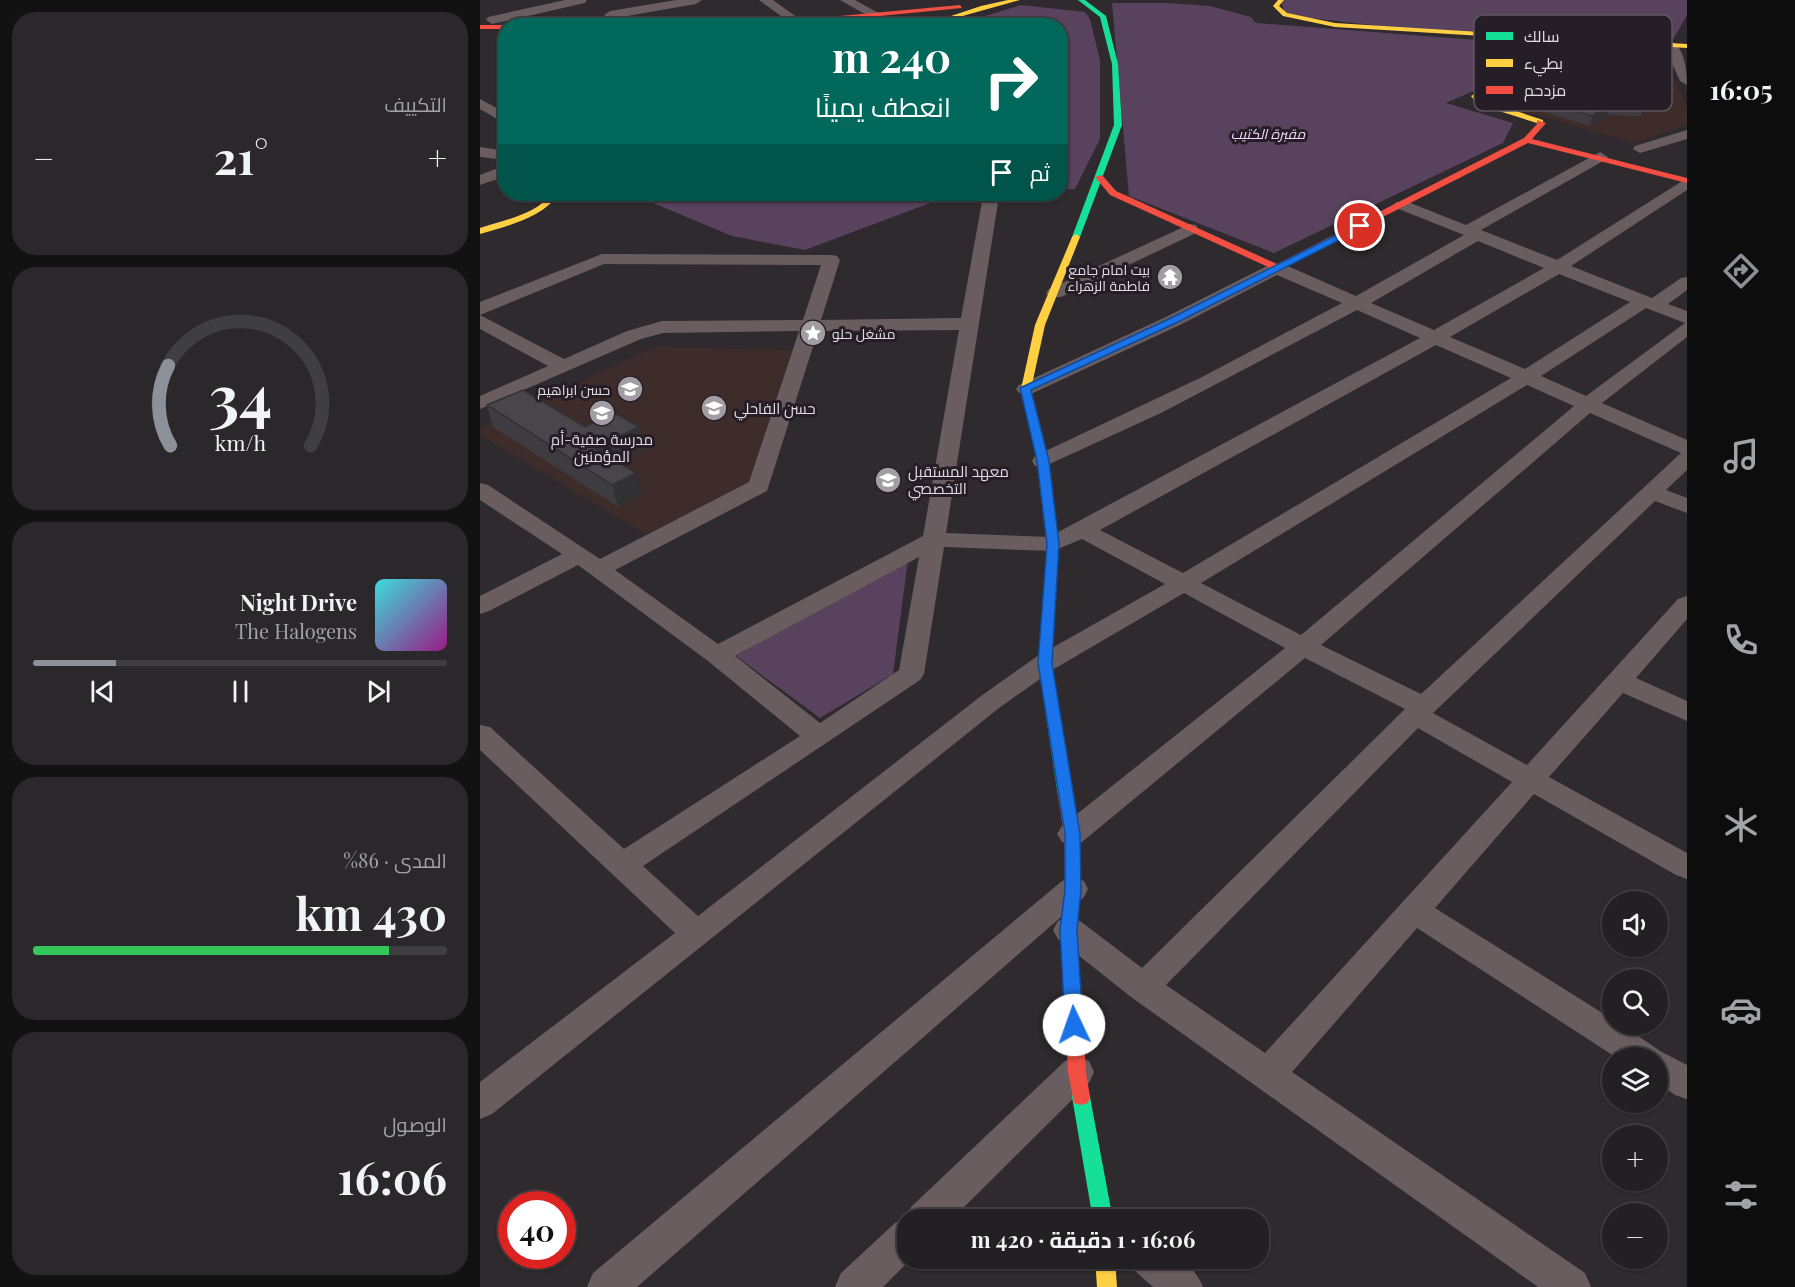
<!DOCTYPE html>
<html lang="ar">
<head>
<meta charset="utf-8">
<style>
	body { margin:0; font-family:"Playfair Display",Cairo,serif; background:#2a282a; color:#f1f3f6; direction:rtl; height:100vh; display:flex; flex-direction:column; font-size:22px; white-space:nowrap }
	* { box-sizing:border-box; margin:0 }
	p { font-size:20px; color:#a2a3a5 }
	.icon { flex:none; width:33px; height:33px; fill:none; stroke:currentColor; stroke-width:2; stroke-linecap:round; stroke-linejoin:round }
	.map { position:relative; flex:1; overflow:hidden; direction:ltr }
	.sheet { display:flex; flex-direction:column; gap:12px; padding:12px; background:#131213; width:480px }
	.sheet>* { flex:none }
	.top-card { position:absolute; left:18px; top:18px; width:570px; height:183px; border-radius:24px; box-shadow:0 2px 4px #0004,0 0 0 2px #3f3e40; direction:rtl; background:#00695c; color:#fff; overflow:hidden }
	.controls { position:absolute; left:1122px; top:891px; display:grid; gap:12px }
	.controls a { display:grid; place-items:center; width:66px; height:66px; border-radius:50%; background:#222022; box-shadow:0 2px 4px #0004,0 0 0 2px #3f3e40; font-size:30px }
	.speed { position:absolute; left:18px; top:1191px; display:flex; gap:12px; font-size:30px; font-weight:700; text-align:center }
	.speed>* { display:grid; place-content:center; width:78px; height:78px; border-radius:50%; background:#222022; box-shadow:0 2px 4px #0004,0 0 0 2px #3f3e40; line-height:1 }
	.speed .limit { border:9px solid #d22; background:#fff; color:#111 }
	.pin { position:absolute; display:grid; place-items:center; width:51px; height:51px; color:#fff; margin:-26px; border:3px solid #fff; border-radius:50%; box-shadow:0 2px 6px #0007 }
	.me { position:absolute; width:66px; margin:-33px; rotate:357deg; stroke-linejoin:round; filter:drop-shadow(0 0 4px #0008) }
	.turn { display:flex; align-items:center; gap:21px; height:126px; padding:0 18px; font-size:27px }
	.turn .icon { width:78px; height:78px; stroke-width:2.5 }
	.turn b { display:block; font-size:42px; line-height:51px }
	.then { display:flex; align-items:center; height:57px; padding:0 18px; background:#0003; gap:12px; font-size:22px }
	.big { font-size:45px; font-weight:700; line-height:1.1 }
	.sheet .card { flex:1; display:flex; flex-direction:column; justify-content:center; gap:9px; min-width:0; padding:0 21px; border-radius:24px; background:#2a282a }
	.sheet .dial { align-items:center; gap:0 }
	.dial svg { height:156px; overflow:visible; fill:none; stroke:#3f3e40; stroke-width:7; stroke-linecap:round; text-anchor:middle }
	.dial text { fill:#f1f3f6; stroke:none }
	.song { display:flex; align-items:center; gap:18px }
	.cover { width:72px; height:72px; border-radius:9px; background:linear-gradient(135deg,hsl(180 70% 55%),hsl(310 70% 35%)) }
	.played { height:6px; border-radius:3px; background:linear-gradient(90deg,#8c9099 20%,#3f3e40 20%) }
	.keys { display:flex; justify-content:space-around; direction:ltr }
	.heat { display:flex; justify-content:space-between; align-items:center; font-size:33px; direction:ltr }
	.charge { height:9px; border-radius:4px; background:linear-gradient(90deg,#34c759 86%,#3f3e40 0) }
	.trip { position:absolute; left:417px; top:1209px; width:372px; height:60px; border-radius:24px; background:#222022; box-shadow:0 2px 4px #0004,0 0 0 2px #3f3e40; font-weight:700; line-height:60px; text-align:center; direction:rtl }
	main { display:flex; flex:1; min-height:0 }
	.tabs { display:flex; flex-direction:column; width:108px; justify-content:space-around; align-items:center; background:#0e0d0e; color:#a2a3a5 }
	.tabs .icon { width:42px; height:42px }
	.tabs .selected { color:#8c9099 }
	.tabs b { font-size:27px; color:#f1f3f6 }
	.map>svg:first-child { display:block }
</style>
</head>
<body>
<main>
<nav class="tabs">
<b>16:05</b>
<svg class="icon selected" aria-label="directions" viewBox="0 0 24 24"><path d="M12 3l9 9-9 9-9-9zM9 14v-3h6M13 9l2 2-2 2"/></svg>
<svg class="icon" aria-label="music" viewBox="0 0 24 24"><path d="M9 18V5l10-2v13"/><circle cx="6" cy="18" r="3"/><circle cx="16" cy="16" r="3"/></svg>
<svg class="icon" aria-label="phone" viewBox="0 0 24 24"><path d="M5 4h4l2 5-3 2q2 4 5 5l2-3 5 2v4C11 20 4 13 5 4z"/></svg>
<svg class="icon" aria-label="climate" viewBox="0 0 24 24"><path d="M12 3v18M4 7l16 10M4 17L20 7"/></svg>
<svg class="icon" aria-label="car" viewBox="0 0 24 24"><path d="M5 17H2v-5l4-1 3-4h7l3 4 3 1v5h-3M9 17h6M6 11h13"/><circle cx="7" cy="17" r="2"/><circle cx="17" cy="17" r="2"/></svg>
<svg class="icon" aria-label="filters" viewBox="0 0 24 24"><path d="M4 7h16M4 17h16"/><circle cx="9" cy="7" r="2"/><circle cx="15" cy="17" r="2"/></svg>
</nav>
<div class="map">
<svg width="1207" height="1287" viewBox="0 0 1207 1287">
	<rect width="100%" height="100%" fill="#2e2a2e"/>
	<!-- education -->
	<path fill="#3e2c2b" d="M1034,40L1180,47L1207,107V125L1155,143L1009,102L1006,98L1032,83L1048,61L1034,44Z
		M175,347L312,350L268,484L166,534L0,435V428Z"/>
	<!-- green -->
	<path fill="#58425d" d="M801,0H1207V15L1190,45L934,30L805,15Z
		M632,3H688L730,6L771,17L776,23L1010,41L1025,63L1007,85L966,103L1033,123L1023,143L794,253L649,196Z
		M541,5L605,12L610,19L620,60V139L595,189H581L580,26L475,25Z
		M129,194H474L325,250L252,236L166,200Z
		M428,560L413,674L340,718L256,656Z"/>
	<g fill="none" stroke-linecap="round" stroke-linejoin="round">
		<!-- street -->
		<path fill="#6a5d60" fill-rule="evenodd" d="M85,0H107L105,3L12,24L6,20L8,17Z
			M196,0H222L216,4L130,19L124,15L130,11Z
			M279,0H293L322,21L320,24H312Z
			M360,0H375L402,15L400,18H392Z
			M1190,41C1205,46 1207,72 1207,85L1200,81L1184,45Z
			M0,99L26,113V124L0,109Z
			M1207,130V139L1160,153L1153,149L1155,146Z
			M0,147L26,151V160L0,157Z
			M1120,152L1128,157L1125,160L1001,230L1077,260L1207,178V190L1091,266L1172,298L1201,278L1207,277V290L1188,304L1207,311V337L1122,403L1207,440V470L1186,490L1207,498V513L1175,501L953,713L1047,765L1198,599L1207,596V619L1156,678L1207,701V721L1143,693L1069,777L1207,853V879L1196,875L1054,794L955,908L1132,1019V1024H1141L1180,1051L1207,1065V1099L1195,1095L1178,1083V1058H1137L937,928L812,1072L1105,1273L1111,1287H1058L651,997L578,939L573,930L578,921L589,917L600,921L662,968L925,709L825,658L602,842L592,845L582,842L577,834L582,826L805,648L704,593L574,669L519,708L12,1114L0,1119V1082L195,933L0,750V725L10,727L144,849L320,736L228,661L98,565L9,611L0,614V596L82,554L0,500V483L8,485L120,559L269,482L319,331L183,333L161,339L0,409V396L68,366L0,329V315L84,359L147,331L182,321L323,320L341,265L124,264L0,315V302L122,254L351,255L357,256L360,260L341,320L481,318L503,196L505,194H517L519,196L466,533L569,537L940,338L877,310L681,413L563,467L555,466L552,461L555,456L722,377L862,303L797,275L702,324L553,393H539L536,389L539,385L688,316L791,264H803L876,296L984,235L916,208L914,205L916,202H928L986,225ZM998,241L1064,268L954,330L891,303ZM1079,274L1150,302L1045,369L970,337ZM1166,308L1205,323L1106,396L1061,376ZM479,330L443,536L238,644L135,570L287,491L338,331ZM956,345L1031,378L703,573L620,530ZM1047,385L1094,406L821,635L721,583ZM1110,413L1201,453L941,694L841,645ZM602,539L685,584L556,657L501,696L218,916L163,866L440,680L444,674L464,547L573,551ZM439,557L419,670L340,723L255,656ZM938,728L1032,782L785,1053L686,985Z
			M26,165V176L0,185V175Z
			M710,224L716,225L718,229L716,233L581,297H569L566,293L569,289Z
			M593,877L604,881L608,889L604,897L157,1287H107L113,1273L582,881Z
			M597,1057L609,1061L614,1072L609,1083L471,1220H428V1258H432L403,1287H355L361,1273L415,1223L426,1219L431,1207L585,1061Z
			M650,1258C684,1258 707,1250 723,1287H673L655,1271Z"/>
		<!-- fast -->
		<path fill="#16e098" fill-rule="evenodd" d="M598,0H605L626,16L638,64L642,125L600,237L596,240L592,237L634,125L632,64L620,17Z
			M570,518L576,522L579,544L572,663L594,796L591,800H581L578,796L558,663L567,544L564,522Z
			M601,1089L608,1091L610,1097L633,1220H613L592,1097L594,1091Z"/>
		<!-- slow -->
		<path fill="#ffcf43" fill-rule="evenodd" d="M528,0H540L461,22L456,21L501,6Z
			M798,0H804L799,6L807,13L855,23L1016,33L1019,31L1023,33L1207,44V48L1027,37L1033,44L1040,60L1024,84L999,97L1003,100L1063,120V124H1060L997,104L991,96L1018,80L1034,60L1027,45L1019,37L855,27L803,16L793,6Z
			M71,194H79C62,218 27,226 0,234V228C23,220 56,215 71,194Z
			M596,234L600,237L565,325L551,389L569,461L576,522L570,526L564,522L557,461L541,389L555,325L592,237Z
			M615,1258H635L637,1287H617Z"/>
		<!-- jam -->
		<path fill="#f24e42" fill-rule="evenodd" d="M480,5L482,8L338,22L97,26L338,18Z
			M0,25H26L28,26H26V29H0Z
			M1057,120L1066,123L1052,139L1207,178V183L1048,143L797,271L630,195L615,177L622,175L636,191L797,264L1044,138L1057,124Z
			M586,790L591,792L594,796L600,834L601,889L597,930L606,1072L610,1097L608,1103L601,1105L594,1103L588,1072L581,930L585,889L584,834L578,796L581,792Z"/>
	</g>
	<!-- wall -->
	<path fill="#3e3c40" d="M1105,45L1132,59L1164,106L1161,116L1128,115L1110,126L1017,98L1019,88L1044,76L1046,67L1103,71V55Z
		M7,405L105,427H159L164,448L137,462L161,495L138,507L13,427Z"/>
	<!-- shaded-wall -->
	<path fill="#323134" d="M1130,104L1128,115L1110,126L1112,116Z
		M159,427L164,448L120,470L114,448Z
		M156,473L161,495L138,507L132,485Z"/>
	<!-- building -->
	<path fill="#48464a" stroke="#323134" stroke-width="1.5" d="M1105,45L1129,46L1132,59L1148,60L1164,106L1130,104L1112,116L1019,88L1046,75V67L1105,71Z
		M43,390L105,427L135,413L159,427L114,448L156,473L132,485L7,405Z"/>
	<!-- route -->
	<path fill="#1a73e8" stroke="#114b97" stroke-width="1.5" d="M880,223L885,226L883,228L698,322L551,390L569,461L579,544L572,663L600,834L601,890L597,930L603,1025L600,1030L594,1032L588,1030L585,1025L580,930L585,890V834L558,663L567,544L557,461L540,388L691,318Z"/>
	<!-- icons -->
	<defs>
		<g id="temple-disc" transform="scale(1.35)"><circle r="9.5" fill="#a29da2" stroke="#251e26"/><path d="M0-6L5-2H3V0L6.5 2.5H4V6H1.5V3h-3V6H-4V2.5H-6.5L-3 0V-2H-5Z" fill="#fff"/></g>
		<g id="sight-disc" transform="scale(1.35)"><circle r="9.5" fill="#a29da2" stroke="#251e26"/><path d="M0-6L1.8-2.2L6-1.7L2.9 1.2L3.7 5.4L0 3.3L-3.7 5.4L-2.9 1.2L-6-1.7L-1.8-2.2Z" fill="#fff"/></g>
		<g id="school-disc" transform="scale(1.35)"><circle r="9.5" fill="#a29da2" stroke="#251e26"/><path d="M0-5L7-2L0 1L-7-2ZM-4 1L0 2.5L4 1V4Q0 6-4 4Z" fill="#fff"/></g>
	</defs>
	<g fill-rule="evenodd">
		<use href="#temple-disc" x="690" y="277"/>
		<use href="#sight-disc" x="333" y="333"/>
		<use href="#school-disc" x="150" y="389"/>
		<use href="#school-disc" x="234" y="408"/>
		<use href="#school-disc" x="122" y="413"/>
		<use href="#school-disc" x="408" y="480"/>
	</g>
	<g text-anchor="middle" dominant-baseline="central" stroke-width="6" stroke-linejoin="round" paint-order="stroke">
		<!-- far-park labels -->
		<g font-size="14" font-style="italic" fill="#f6d8fd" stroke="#251e26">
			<text x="788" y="133">مقبرة الكتيب</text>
		</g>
		<!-- far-poi labels -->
		<g font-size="14" fill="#e0dbe1" stroke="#251e26" text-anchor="end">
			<text x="670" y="269">بيت امام جامع<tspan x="670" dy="16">فاطمة الزهراء</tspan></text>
			<text x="352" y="333" text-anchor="start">مشغل حلو</text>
			<text x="130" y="389">حسن ابراهيم</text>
		</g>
		<!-- poi labels -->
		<g font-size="15" fill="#e0dbe1" stroke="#251e26" text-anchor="start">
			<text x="254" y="408">حسن الفاحلي</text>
			<text x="122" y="439" text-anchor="middle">مدرسة صفية-أم<tspan x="122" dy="17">المؤمنين</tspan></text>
			<text x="428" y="471">معهد المستقبل<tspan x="428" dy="17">التخصصي</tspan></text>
		</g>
	</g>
	<!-- legend -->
	<rect x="994" y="15" width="198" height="96" rx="9" fill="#251e26" stroke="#5d575e" stroke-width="1.5"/>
	<rect x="1006" y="32" width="27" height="8" fill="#16e098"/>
	<rect x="1006" y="59" width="27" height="8" fill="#ffcf43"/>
	<rect x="1006" y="86" width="27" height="8" fill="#f24e42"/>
	<g font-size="16" fill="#e0dbe1">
		<text x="1044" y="42">سالك</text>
		<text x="1044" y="69">بطيء</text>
		<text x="1044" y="96">مزدحم</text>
	</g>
</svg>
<div class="controls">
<a><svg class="icon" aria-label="sound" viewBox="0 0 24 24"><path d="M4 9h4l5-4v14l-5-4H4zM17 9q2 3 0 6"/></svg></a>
<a><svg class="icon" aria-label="search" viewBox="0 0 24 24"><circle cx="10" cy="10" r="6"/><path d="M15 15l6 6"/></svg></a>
<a><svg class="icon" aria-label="layers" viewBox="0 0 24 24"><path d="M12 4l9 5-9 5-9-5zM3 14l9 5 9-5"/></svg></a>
<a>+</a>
<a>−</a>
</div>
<div class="speed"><div class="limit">40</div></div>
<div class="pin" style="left:880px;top:226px;background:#d93025"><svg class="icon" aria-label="arrive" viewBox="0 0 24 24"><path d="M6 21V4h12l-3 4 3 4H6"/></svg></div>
<svg class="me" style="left:594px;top:1025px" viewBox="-20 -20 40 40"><circle r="19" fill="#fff"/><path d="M0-13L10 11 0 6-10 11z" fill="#1a73e8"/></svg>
<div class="trip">16:06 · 1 دقيقة · 420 m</div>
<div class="top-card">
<div class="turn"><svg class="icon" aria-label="right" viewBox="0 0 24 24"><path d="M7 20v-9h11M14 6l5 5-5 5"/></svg><div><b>240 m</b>انعطف يمينًا</div></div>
<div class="then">ثم<svg class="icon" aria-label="arrive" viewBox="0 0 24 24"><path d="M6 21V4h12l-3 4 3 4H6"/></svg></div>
</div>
</div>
<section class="sheet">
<div class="card"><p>التكييف</p>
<div class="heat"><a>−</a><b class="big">21°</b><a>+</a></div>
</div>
<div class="card dial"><svg viewBox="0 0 100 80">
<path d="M14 69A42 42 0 1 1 86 69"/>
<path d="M14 69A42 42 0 0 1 13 28" stroke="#8c9099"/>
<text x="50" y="56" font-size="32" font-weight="700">34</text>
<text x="50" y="72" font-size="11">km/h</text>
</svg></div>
<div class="card">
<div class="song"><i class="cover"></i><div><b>Night Drive</b><p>The Halogens</p></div></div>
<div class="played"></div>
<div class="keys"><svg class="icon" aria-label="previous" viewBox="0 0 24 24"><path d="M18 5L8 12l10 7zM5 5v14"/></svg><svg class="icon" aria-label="pause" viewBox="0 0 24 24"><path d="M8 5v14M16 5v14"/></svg><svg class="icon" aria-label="next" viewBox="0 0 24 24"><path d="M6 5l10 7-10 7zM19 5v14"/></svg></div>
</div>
<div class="card"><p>المدى · 86%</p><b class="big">430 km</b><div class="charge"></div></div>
<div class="card"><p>الوصول</p><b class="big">16:06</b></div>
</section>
</main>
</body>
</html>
